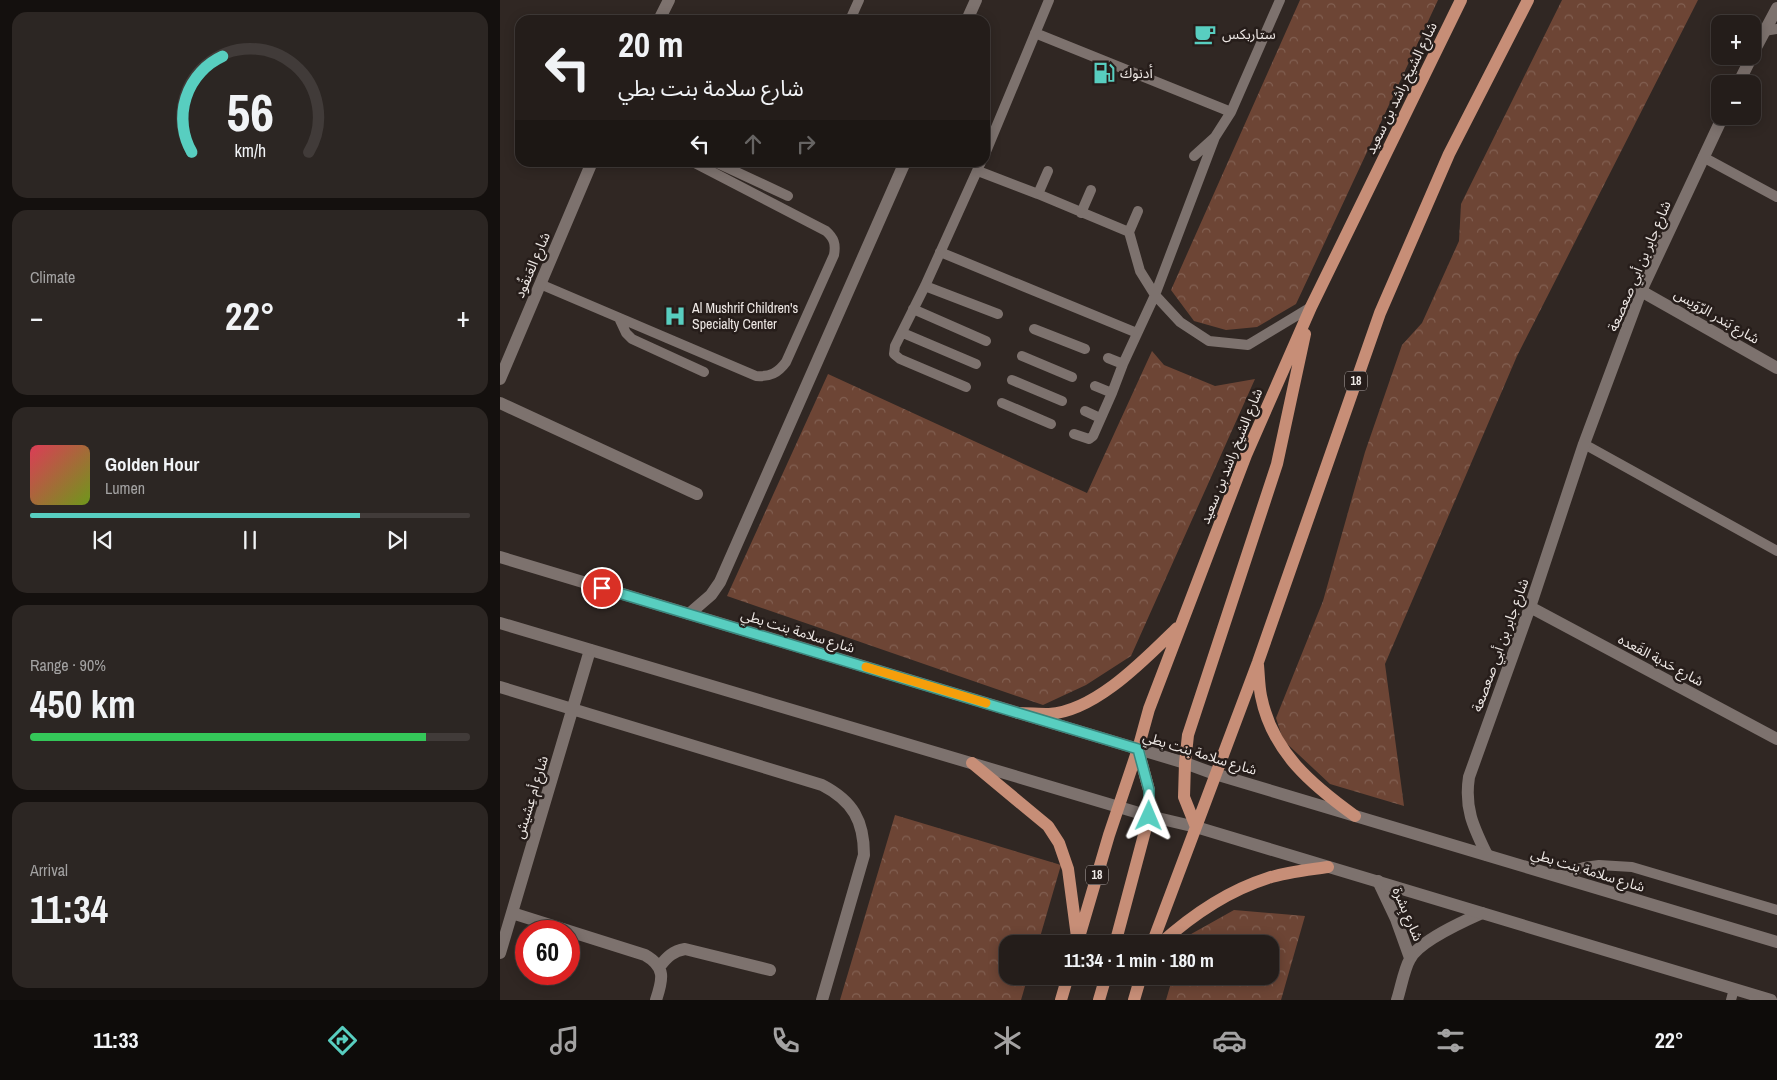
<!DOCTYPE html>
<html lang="en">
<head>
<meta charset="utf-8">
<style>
	body { margin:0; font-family:"Archivo Narrow","Noto Sans Arabic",sans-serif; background:#2c2623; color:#f1f3f6; height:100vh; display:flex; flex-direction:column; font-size:19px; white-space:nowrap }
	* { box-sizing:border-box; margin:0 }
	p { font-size:16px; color:#a3a2a2 }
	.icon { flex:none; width:28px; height:28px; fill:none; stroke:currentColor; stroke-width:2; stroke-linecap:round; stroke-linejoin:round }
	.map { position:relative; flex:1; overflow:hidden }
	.panel { display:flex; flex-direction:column; gap:12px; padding:12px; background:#14100e; width:500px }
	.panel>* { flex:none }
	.guide { position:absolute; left:15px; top:15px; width:475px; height:152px; border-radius:15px; box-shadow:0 2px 12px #0003,0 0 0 1px #413b39; background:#241d1a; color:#f1f3f6; overflow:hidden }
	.buttons { position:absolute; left:1211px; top:15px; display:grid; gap:10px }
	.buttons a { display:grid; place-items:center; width:50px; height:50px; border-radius:10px; background:#241d1a; box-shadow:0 2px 12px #0003,0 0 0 1px #413b39; font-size:25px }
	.speed { position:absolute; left:15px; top:920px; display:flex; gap:10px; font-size:25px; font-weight:700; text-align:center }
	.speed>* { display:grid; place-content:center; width:65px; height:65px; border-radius:50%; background:#241d1a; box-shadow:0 2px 12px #0003,0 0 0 1px #413b39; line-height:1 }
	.speed .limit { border:8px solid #d22; background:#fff; color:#111 }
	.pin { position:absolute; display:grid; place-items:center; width:42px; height:42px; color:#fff; margin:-21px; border:2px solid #fff; border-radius:50%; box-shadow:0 1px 5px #0007 }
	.me { position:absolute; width:55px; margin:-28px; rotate:1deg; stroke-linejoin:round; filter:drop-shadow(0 0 4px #0008) }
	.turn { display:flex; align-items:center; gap:18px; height:105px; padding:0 20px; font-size:22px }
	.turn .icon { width:65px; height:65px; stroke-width:2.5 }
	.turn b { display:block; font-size:35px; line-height:42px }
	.lanes { display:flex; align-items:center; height:48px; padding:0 20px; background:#0003; justify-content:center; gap:25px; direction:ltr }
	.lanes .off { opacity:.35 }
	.big { font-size:38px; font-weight:700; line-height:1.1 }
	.panel .tile { flex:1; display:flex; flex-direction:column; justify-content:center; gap:8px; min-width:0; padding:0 18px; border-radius:15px; background:#2c2623 }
	.panel .dial { align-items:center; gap:0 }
	.dial svg { height:130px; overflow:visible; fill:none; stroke:#413b39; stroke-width:7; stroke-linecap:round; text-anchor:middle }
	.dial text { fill:#f1f3f6; stroke:none }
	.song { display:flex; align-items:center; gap:15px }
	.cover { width:60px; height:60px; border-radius:8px; background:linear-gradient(135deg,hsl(350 70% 55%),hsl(80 70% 35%)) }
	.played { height:5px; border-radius:2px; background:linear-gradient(90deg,#58cec0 75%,#413b39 75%) }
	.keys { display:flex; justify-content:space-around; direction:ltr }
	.heat { display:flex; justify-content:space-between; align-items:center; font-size:28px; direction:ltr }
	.charge { height:8px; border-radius:4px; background:linear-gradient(90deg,#34c759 90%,#413b39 0) }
	.trip { position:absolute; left:499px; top:935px; width:280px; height:50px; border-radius:15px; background:#241d1a; box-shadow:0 2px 12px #0003,0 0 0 1px #413b39; font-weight:700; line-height:50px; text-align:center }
	.dock { display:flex; height:80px; justify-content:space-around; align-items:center; background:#0e0c0a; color:#a3a2a2 }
	.dock .icon { width:35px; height:35px }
	.dock .on { color:#58cec0 }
	.dock b { font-size:22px; color:#f1f3f6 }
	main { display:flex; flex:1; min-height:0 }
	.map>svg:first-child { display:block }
</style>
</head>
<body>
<main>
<section class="panel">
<div class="tile dial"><svg viewBox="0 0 100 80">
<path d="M14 69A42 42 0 1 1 86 69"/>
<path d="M14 69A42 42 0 0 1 33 10" stroke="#58cec0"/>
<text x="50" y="56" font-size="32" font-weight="700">56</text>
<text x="50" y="72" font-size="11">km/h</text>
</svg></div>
<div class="tile"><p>Climate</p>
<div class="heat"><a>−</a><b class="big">22°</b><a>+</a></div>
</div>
<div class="tile">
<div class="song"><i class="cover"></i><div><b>Golden Hour</b><p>Lumen</p></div></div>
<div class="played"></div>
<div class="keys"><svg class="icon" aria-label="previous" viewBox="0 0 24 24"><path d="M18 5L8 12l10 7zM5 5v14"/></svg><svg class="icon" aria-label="pause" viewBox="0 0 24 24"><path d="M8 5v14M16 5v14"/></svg><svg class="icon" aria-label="next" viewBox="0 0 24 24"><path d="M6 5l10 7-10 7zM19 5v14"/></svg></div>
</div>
<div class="tile"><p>Range · 90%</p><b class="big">450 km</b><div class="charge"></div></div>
<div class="tile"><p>Arrival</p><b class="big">11:34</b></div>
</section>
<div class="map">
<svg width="1277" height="1000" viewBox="0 0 1277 1000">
	<defs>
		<pattern id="forest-crowns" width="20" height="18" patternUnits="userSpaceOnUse" patternTransform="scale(1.25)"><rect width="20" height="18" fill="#6d4535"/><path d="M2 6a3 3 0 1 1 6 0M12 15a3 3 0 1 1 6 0" fill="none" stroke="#826052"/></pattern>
	</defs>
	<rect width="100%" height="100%" fill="#302723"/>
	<!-- forest -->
	<path fill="url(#forest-crowns)" d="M800,0H938L796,304L757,327L726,330L694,321L671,290Z
		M1062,0H1198L1017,356L885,664L904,806L830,784L783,740L776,718L823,601L865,452L902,345L922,323L959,241L961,204Z
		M652,351L664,365L715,386L755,379L631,656L586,685L543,705L227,596L328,374L587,493Z
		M395,815L561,865L538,944H508V976H528L521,1000H340Z
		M734,910L805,916L781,1000H666L673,976H770V944H683L684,938Z"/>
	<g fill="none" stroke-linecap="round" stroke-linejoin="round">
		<!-- lane -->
		<path stroke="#7d726e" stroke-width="10" d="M350,20L359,0
			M1264,31L1277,29
			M535,33L731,112
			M485,154L549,0
			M694,156L715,137L731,112L780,0
			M1203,157L1277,197
			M215,162L288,196
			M478,171L538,194L629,232
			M538,194L548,171
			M638,211L629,232L640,271L655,295L680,322L709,341L748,345L811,307
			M581,213L591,190
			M440,252L637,333
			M40,284L256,376C270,377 278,373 286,362L334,255C336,244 334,238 326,231L193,162
			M425,286L498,314
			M413,309L486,341
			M119,318L126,333L132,339L204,372
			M534,329L585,349
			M403,333L476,364
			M522,356L572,377
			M608,358L623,364
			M512,380L562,401
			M595,386L612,393
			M466,387L400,359L394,354L395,346L425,286L481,162
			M502,403L551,424
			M585,411L600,418
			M574,434L589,439L593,436L612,393L623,364L655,295L715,137
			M1084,444L1277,551
			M1056,876L1084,867L1099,865L1132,867L1277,910
			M1231,1000L1234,989"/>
		<!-- street -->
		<path stroke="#7d726e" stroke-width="12" d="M159,20L169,0
			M467,20L476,0
			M1252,55L1277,8
			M1238,84L1252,56
			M1141,291L1277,368
			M0,379L92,162
			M0,403L197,494
			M1030,607L1277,739
			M189,614L211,595L220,582L405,162
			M0,687L322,785C353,801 364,821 364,855L322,1000
			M987,855C974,828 964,809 969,777L1030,607L1084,444L1141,291L1223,116
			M878,881L896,919L910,958
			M12,913L145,955C166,967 163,979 156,1000
			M0,953L90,650
			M160,966C167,957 173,951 185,949L270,970
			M897,1000C901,988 904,969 910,959C919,941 964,921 982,913"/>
		<!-- secondary -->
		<path stroke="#7d726e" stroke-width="12" d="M0,557L685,763L715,774L1277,942
			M0,623L649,816L696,827L1271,1000"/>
		<!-- primary -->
		<path stroke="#c78e77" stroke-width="12" d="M758,665C759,676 759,686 761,696C772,752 812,785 855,816
			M518,713C528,713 539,714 549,714C596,711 645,659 677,628
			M472,763L548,826L559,843L568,869L577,937
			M696,827L684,797L685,763L688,735L777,464L805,334
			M577,944L609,835L638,749L649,709L746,455L811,307L961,0
			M615,944L649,816V790L638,749
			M652,944L758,662L880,313L949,154L1028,0
			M660,944C691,916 727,891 768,878C787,872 808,870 828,867
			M561,1000L568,976
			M599,1000L606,976
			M634,1000L641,976"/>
	</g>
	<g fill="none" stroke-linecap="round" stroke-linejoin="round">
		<!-- route casing -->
		<g stroke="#39867d" stroke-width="12">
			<path id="route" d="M102,588L638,749L649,790V816"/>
		</g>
		<!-- route -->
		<use href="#route" stroke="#58cec0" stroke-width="9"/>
		<!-- slow -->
		<path stroke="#f59e0b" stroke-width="9" d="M366,667L486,703"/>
	</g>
	<!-- icons -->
	<defs>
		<g id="cafe-bare" transform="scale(1.725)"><path d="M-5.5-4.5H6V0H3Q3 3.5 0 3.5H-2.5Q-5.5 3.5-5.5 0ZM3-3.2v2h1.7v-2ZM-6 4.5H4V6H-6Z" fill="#58cec0" stroke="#261d1a" stroke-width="2.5" paint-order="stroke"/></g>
		<g id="fuel-bare" transform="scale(1.725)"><path d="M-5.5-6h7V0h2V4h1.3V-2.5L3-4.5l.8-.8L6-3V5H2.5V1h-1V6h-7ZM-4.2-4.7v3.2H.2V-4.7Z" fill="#58cec0" stroke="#261d1a" stroke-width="2.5" paint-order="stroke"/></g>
		<g id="hospital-bare" transform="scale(1.725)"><path d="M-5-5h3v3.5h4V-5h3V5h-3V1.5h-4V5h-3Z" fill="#58cec0" stroke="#261d1a" stroke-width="2.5" paint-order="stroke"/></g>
	</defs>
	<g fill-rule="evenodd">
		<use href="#cafe-bare" x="705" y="34"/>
		<use href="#fuel-bare" x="604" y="73"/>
		<use href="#hospital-bare" x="175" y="316"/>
	</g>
	<g text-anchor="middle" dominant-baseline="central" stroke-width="5" stroke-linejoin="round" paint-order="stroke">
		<!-- shield labels -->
		<g fill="#261d1a" stroke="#b2aba8" stroke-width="1">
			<rect x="845" y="371.5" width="22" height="19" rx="4"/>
			<rect x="586" y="865.5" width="22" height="19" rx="4"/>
		</g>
		<g font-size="12" font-weight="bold" fill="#eee8e5">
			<text x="856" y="381">18</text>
			<text x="597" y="875">18</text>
		</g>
		<!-- poi labels -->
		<g font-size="14" fill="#eee8e5" stroke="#261d1a" text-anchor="start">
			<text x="722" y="34">ستاربكس</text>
			<text x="620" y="73">أدنوك</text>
			<text x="192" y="308">Al Mushrif Children's<tspan x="192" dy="16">Specialty Center</tspan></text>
		</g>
		<!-- street labels -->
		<g font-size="14" fill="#eee8e5" stroke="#261d1a">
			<text transform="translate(901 88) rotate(-64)">شارع الشيخ راشد بن سعيد</text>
			<text transform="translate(32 265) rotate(-67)">شارع العَنقُود</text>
			<text transform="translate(1139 266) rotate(-67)">شارع جابر بن أبي صعصعة</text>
			<text transform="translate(1217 316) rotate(30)">شارع بَندر الرّوَيس</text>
			<text transform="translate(731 456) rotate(-68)">شارع الشيخ راشد بن سعيد</text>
			<text transform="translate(298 631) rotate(17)">شارع سلامة بنت بطي</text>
			<text transform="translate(1000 645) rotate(-70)">شارع جابر بن أبي صعصعة</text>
			<text transform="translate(1161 660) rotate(28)">شارع حَدبة القَعده</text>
			<text transform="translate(700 753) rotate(17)">شارع سلامة بنت بطي</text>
			<text transform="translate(31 797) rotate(-73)">شارع أم عِشيش</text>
			<text transform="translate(1088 870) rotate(17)">شارع سلامة بنت بطي</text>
			<text transform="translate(908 914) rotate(67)">شارع بِشرة</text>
		</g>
	</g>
</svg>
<div class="buttons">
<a>+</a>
<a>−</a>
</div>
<div class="speed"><div class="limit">60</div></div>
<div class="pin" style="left:102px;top:588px;background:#d93025"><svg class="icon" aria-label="arrive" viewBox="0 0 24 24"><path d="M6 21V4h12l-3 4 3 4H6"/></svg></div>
<svg class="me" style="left:649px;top:816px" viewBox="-20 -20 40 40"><path d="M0-17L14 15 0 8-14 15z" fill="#58cec0" stroke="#fff" stroke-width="4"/></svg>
<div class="trip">11:34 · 1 min · 180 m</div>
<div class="guide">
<div class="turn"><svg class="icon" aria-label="left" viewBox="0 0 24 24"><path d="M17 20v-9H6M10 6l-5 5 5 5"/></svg><div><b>20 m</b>شارع سلامة بنت بطي</div></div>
<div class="lanes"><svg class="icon" aria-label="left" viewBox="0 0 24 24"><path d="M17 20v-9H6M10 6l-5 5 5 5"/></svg><svg class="icon off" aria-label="ahead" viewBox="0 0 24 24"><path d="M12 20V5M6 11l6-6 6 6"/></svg><svg class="icon off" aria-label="right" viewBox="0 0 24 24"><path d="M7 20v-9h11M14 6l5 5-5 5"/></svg></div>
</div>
</div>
</main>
<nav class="dock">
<b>11:33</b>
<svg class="icon on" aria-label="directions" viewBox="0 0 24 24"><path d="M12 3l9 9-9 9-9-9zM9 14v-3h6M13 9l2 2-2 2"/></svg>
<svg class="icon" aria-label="music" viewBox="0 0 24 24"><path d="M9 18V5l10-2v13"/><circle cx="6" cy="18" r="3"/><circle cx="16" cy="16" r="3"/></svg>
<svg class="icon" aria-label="phone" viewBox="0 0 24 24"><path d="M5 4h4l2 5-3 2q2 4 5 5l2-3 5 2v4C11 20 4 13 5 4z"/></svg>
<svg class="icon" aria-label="climate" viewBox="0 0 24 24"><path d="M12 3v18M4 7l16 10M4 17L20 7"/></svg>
<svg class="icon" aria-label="car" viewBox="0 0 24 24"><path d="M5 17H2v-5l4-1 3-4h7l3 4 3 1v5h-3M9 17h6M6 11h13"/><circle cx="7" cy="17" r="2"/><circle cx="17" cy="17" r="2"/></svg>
<svg class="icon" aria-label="filters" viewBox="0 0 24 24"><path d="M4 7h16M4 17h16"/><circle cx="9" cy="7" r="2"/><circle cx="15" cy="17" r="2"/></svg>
<b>22°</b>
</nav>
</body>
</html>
